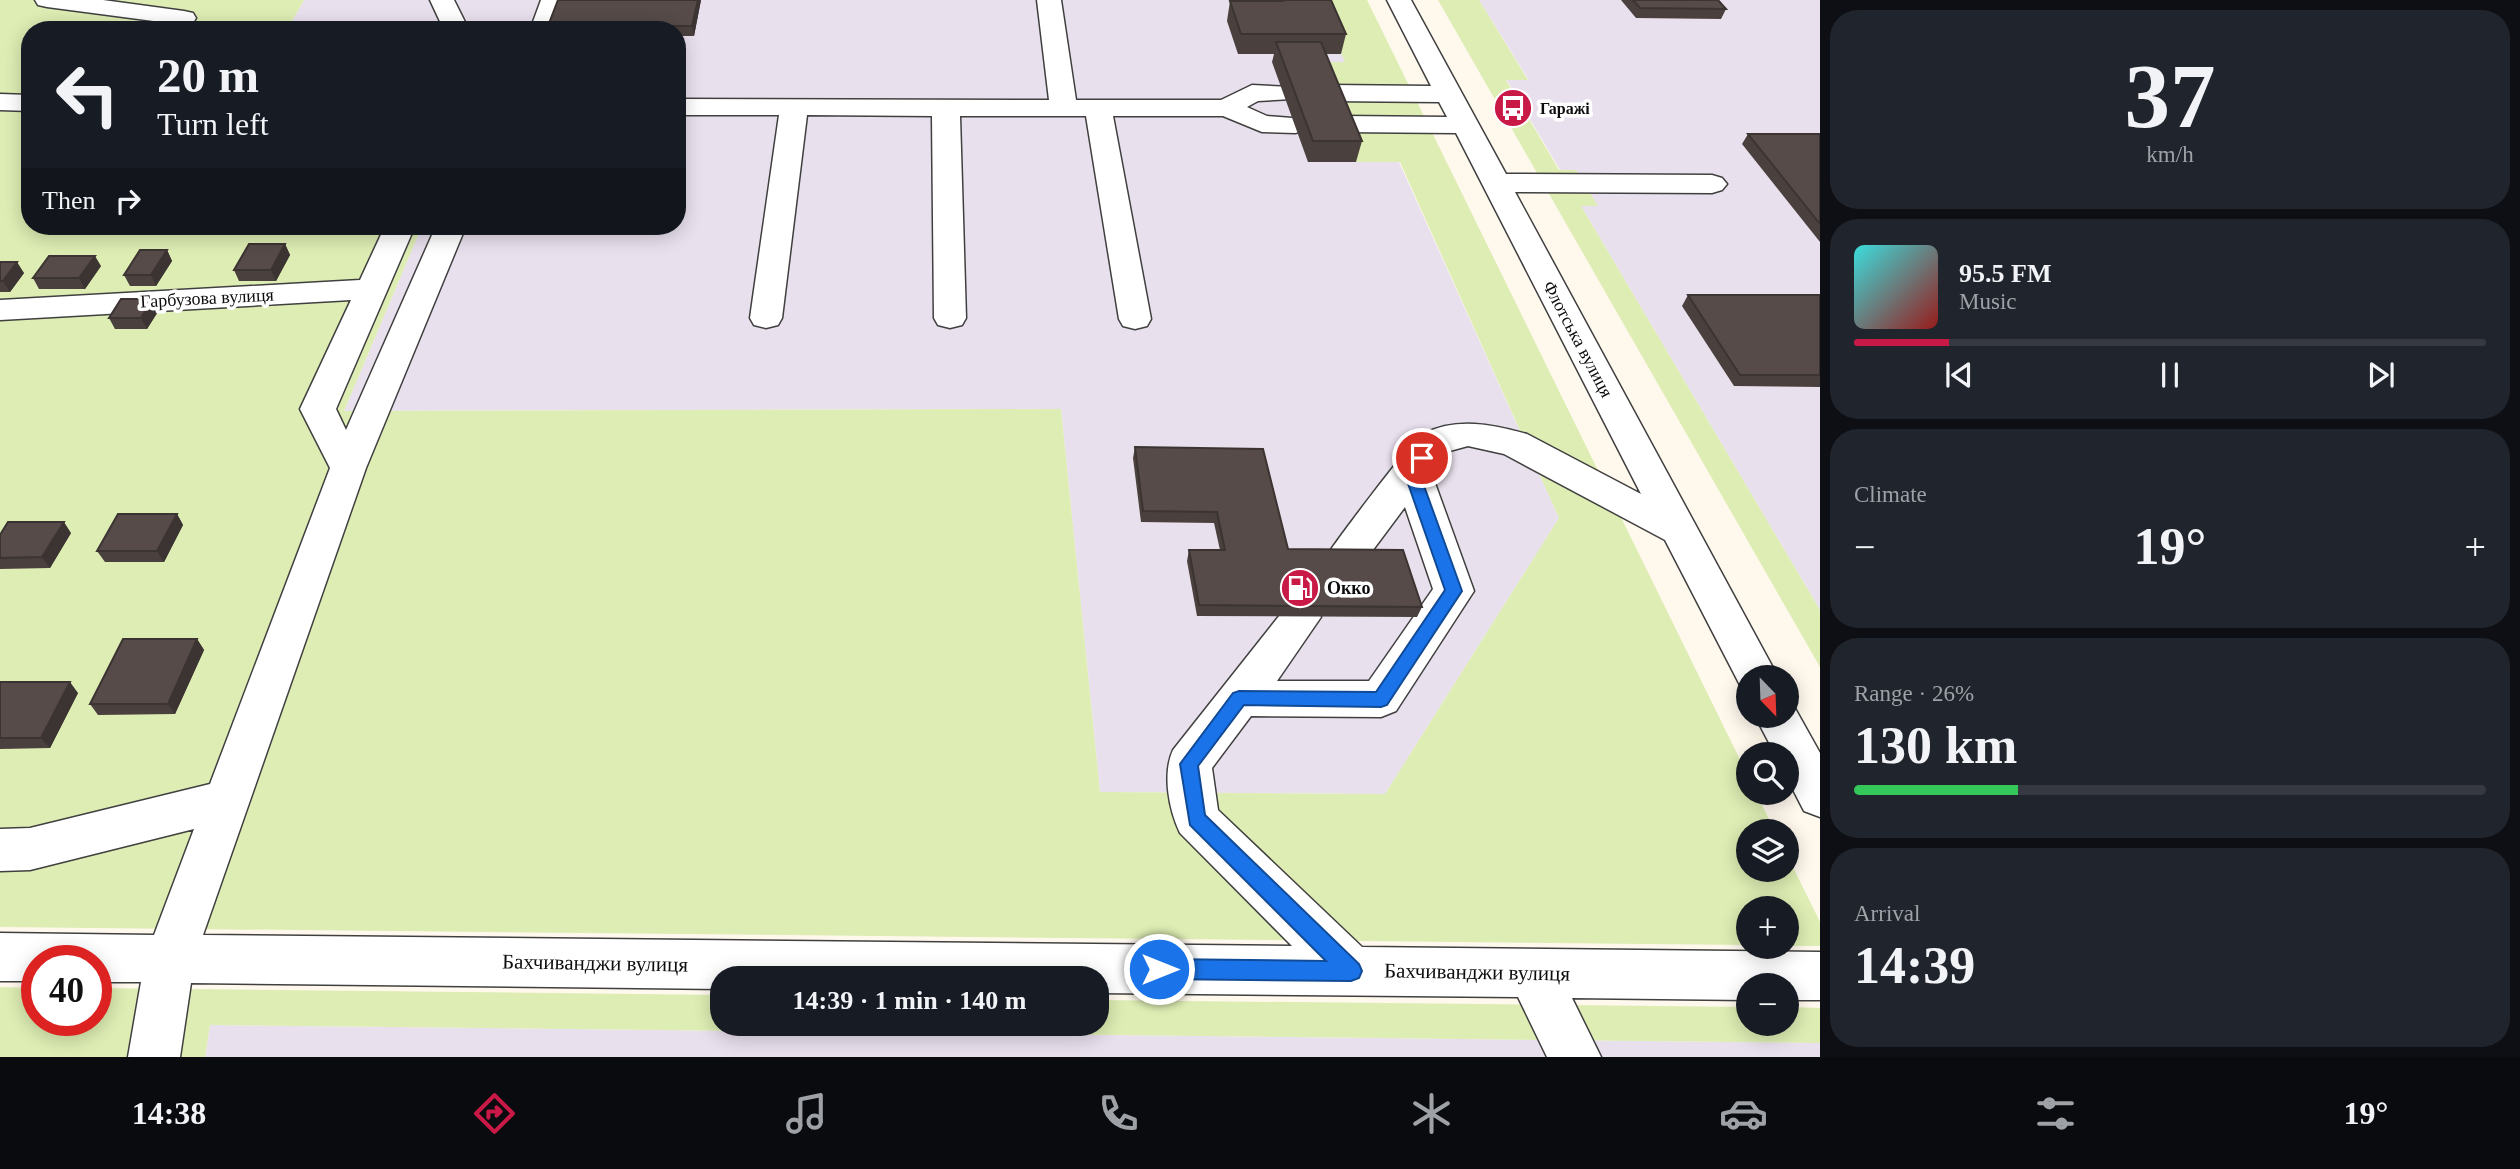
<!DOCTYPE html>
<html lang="en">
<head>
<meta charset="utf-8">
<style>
	body { margin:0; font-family:"Times New Roman",serif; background:#20242c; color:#f1f3f6; height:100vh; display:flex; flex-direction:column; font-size:26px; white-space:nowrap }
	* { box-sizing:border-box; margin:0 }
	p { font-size:23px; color:#9ea1a6 }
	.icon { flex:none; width:38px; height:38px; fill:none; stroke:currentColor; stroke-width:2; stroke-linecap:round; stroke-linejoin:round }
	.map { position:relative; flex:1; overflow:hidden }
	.details { display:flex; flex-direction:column; gap:10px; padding:10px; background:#0d0f14; width:700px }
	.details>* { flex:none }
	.banner { position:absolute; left:21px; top:21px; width:665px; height:214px; border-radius:28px; box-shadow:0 4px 18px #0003; background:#171b24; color:#f1f3f6; overflow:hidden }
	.needle { width:46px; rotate:157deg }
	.tools { position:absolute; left:1736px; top:665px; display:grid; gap:14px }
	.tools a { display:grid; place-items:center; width:63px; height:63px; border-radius:50%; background:#171b24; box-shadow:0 4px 18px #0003; font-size:35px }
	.speed { position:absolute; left:21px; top:945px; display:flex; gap:14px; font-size:35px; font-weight:700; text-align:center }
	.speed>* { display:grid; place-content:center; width:91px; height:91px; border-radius:50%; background:#171b24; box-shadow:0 4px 18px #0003; line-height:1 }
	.speed .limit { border:10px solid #d22; background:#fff; color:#111 }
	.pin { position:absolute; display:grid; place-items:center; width:60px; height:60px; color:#fff; margin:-30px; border:4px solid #fff; border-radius:50%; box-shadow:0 2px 7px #0007 }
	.me { position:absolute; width:77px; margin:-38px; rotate:90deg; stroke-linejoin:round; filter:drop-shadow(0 0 5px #0008) }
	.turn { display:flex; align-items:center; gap:24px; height:147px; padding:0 21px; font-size:32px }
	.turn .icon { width:91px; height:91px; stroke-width:2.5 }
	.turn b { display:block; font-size:49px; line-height:60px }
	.then { display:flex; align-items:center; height:66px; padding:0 21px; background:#0003; gap:14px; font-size:26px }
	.big { font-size:52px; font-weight:600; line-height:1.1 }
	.details .tile { flex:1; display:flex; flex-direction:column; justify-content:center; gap:10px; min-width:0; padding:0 24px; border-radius:28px; background:#20242c }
	.details .dial { align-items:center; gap:0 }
	.dial b { font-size:91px; line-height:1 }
	.song { display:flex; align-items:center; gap:21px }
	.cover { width:84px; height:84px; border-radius:10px; background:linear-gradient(135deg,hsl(180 70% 55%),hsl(0 70% 35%)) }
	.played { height:7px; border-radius:4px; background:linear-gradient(90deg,#c91946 15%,#363941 15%) }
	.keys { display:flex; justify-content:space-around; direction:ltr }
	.heat { display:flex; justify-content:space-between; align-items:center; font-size:38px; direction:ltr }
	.charge { height:10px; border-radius:5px; background:linear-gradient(90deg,#34c759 26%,#363941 0) }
	.trip { position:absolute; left:710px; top:966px; width:399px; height:70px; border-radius:28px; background:#171b24; box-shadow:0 4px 18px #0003; font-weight:600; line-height:70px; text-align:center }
	.tabs { display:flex; height:112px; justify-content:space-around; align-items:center; background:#090b0e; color:#9ea1a6 }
	.tabs .icon { width:49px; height:49px }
	.tabs .current { color:#c91946 }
	.tabs b { font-size:32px; color:#f1f3f6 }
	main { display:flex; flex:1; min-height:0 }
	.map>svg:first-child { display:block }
</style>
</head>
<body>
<main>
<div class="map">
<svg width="1820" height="1057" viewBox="0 0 1820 1057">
	<rect width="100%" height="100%" fill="#fff8ed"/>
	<!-- industrial -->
	<path fill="#e9e0ed" d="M304,0H1318L1345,62H1317L1399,162L1559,518L1385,794L1100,792L1061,409L344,411L422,226H677V30H287Z
		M1479,0H1820V610L1581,206L1597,205L1576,170H1560L1506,79H1528Z
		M210,1025L1820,1043V1057H205Z"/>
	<!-- green -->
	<path fill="#ddedb3" d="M0,0H304L287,30H30V226H422L344,411L1061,409L1100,792L1385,794L1559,518L1400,162H1356L1316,62H1345L1318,0H1367L1748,776V793H1756L1775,831H1748V870H1787V855L1820,922V946H1787V908H1748V945L0,927Z
		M1438,0H1479L1528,80H1506L1559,170H1576L1598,206H1581L1820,610V667Z
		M0,987L37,988V1020H96V988L723,995V1024H1097V1000L1748,1007V1024H1787V1007L1820,1008V1043L210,1025L205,1057H0Z"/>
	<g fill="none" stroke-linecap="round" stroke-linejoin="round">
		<!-- minor casing -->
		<g stroke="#404040" stroke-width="3">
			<path id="minor" d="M35,0H103L184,11L193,13L196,18L193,23L184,25L47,7L38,5Z
				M430,0H454L469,30H444Z
				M541,0H565L555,30H530Z
				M1037,0H1061L1076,100H1221L1252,85L1292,87L1296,93L1292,99L1258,101L1247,107L1267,116L1305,119L1309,125L1305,131L1295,133L1262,132L1223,116H1113L1151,319L1147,326L1135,329L1123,326L1119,319L1086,116H960L966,318L962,325L950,328L938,325L934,318L932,116L807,115L782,318L778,325L766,328L754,325L750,318L779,115H677V99L1049,100Z
				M1387,0H1411L1506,174L1712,175L1722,178L1727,184L1722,190L1712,193L1515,192L1778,677H1748V691L1742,689L1665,540L1504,454L1468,446L1446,452L1431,472L1474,591L1396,711L1381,717L1251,716L1212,768L1218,810L1362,947L1820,952V1000H1787V985H1748V1000L1572,998L1601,1057H1547L1518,997L1097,993V978H723V989L191,983L180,1057H128L141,982H96V961H37V981H0V933L154,935L194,829L30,870L0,871V829L30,828L210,784L330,468L300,409L351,300L0,320V300L360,280L385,226H415L336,409L346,430L436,226H466L366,468L203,935L1292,946L1180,833C1169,810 1162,774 1173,750L1287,606L1301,601L1315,606L1321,617L1277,681H1369L1433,589L1405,507L1358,570L1344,575L1330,570L1324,560C1333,545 1413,438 1423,434C1456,417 1492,424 1527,434L1641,494L1456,133L1341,132L1331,130L1327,124L1331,118L1341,116L1447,117L1439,102L1329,101L1320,99L1316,93L1320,87L1329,85L1431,86Z
				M0,94L30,95V111L0,110Z
				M1787,701L1792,703L1820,753V817L1804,811L1787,778V754H1775L1755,716H1787Z"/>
		</g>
		<!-- minor -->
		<use href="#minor" fill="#fff" fill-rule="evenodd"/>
	</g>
	<!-- wall -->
	<path fill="#4a403e" d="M701,0L694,36H677V30H549L548,26Z
		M1270,0H1331L1346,34L1341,54H1326L1362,141L1356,162H1308L1272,62L1274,54H1238L1227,21L1230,1H1270Z
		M1621,0H1718L1726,9L1721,19L1636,18Z
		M1748,134H1820V242L1742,144Z
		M285,244L290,255L276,281H239L234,270Z
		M167,250L172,261L156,286H130L124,275Z
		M0,262L24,273L10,292H0Z
		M101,266L85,289H39L33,278Z
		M1688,295H1820V387L1734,386L1682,306Z
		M159,310L147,329H115L109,318Z
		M1135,447L1288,549L1422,607L1417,617L1197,616L1187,561L1189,550H1220L1214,523L1141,522L1133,458Z
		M177,514L183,525L164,562H105L97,551Z
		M71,533L50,568L0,569V535Z
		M197,639L204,650L175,714L98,715L90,704Z
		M0,682L78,693L50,748L0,749Z"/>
	<!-- shaded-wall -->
	<path fill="#3c3432" d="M698,0H701L694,36L692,26Z
		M285,244L290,255L276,281L271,270Z
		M167,250L172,261L156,286L151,275Z
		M95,256L101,266L85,289L79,278Z
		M17,262L24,273L10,292L3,281Z
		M153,299L159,310L147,329L141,318Z
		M177,514L183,525L164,562L157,551Z
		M64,522L71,533L50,568L42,557Z
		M197,639L204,650L175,714L168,704Z
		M70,682L78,693L50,748L41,738Z"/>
	<!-- building -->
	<path fill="#564b48" stroke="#3c3432" stroke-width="2" d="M558,0H698L692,26H548Z
		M1281,0H1331L1346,34H1241L1230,1H1282Z
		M1633,0H1718L1726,9L1640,8Z
		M1276,42H1321L1362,141H1313Z
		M1748,134H1820V224Z
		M249,244H285L271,270H234Z
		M140,250H167L151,275H124Z
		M49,256H95L79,278H33Z
		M0,262H17L3,281H0Z
		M1688,295H1820V375H1740Z
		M121,299H153L141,318H109Z
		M1135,447L1263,449L1288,549L1403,550L1422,607L1199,605L1189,550H1225L1217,512L1143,511Z
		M118,514H177L157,551H97Z
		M8,522H64L42,557L0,558V535Z
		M123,639H197L168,704H90Z
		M0,682H70L41,738H0Z"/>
	<!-- route -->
	<path fill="#1a73e8" stroke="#114b97" stroke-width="2" d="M1422,452L1430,458L1419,472L1462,591L1387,705L1381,707L1244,705L1198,766L1205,815L1359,964L1362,971L1359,978L1351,981L1159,979L1151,976L1148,969L1151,962L1159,959L1326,961L1190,825L1180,764L1233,693L1239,691L1376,692L1445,590L1404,472L1417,454Z"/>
	<!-- icons -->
	<defs>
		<g id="bus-disc" transform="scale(2.0125)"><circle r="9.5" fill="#c91946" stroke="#fff"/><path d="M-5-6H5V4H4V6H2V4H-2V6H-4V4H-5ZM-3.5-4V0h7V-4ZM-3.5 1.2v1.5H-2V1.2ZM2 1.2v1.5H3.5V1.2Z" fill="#fff"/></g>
		<g id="fuel-disc" transform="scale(2.0125)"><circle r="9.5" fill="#c91946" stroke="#fff"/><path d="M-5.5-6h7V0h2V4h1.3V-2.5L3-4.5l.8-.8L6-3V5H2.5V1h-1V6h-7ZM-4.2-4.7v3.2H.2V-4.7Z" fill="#fff"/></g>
	</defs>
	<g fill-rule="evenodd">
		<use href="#bus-disc" x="1513" y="108"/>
		<use href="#fuel-disc" x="1300" y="588"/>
	</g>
	<g text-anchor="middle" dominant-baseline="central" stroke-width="7" stroke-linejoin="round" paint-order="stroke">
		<!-- far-poi labels -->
		<g font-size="16" font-weight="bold" fill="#0d0d0d" stroke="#fff" text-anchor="start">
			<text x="1540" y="108">Гаражі</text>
		</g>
		<!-- street labels -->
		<g font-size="18" fill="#0d0d0d" stroke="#fff">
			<text transform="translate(207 298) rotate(-3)">Гарбузова вулиця</text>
			<text transform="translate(1578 339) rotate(62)">Флотська вулиця</text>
		</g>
		<!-- poi labels -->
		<g font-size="18" font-weight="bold" fill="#0d0d0d" stroke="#fff" text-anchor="start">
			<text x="1327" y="588">Окко</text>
		</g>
		<!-- near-street labels -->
		<g font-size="21" fill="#0d0d0d" stroke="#fff">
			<text transform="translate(595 963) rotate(1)">Бахчиванджи вулиця</text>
			<text transform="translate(1477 972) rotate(1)">Бахчиванджи вулиця</text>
		</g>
	</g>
</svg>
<div class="tools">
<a><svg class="needle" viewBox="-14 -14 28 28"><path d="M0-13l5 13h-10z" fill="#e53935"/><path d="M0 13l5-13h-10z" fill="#9ea1a6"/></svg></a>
<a><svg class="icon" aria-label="search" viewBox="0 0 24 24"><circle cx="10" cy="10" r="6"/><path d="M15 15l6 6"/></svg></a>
<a><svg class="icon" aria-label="layers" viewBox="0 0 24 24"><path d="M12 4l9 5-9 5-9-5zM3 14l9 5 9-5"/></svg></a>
<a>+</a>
<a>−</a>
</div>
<div class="speed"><div class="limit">40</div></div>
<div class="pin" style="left:1422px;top:458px;background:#d93025"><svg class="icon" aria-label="arrive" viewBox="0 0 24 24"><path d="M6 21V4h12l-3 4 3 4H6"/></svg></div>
<svg class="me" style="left:1159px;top:969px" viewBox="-20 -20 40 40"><circle r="17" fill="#1a73e8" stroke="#fff" stroke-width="3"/><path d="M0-11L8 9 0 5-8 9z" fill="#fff"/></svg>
<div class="trip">14:39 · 1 min · 140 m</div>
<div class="banner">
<div class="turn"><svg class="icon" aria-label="left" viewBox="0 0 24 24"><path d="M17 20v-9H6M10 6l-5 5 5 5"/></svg><div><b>20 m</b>Turn left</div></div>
<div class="then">Then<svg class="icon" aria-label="right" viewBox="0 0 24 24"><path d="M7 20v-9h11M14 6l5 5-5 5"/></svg></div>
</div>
</div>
<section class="details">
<div class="tile dial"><b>37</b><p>km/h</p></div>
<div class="tile">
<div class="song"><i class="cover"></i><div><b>95.5 FM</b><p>Music</p></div></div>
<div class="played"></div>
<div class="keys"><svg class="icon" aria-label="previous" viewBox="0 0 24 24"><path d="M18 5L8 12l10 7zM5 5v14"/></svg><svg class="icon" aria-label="pause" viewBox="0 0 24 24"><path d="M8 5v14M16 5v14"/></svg><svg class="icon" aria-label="next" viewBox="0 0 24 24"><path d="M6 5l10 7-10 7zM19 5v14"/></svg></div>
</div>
<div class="tile"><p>Climate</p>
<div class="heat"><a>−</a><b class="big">19°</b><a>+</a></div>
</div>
<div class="tile"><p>Range · 26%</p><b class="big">130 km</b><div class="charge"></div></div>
<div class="tile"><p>Arrival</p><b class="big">14:39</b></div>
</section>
</main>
<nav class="tabs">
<b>14:38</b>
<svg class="icon current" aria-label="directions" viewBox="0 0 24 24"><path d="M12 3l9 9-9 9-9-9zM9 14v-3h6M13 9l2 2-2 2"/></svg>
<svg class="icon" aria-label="music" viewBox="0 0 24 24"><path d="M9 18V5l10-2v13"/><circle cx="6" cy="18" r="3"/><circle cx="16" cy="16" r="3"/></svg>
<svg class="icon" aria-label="phone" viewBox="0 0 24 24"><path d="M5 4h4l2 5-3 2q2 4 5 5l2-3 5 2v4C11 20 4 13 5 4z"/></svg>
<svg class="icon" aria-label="climate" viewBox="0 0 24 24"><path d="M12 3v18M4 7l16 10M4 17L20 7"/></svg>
<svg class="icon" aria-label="car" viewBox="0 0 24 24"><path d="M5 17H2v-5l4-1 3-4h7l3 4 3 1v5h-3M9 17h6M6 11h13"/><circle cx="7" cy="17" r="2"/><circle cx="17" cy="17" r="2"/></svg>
<svg class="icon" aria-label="filters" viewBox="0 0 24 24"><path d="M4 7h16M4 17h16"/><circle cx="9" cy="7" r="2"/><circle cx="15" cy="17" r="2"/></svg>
<b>19°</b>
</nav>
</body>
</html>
